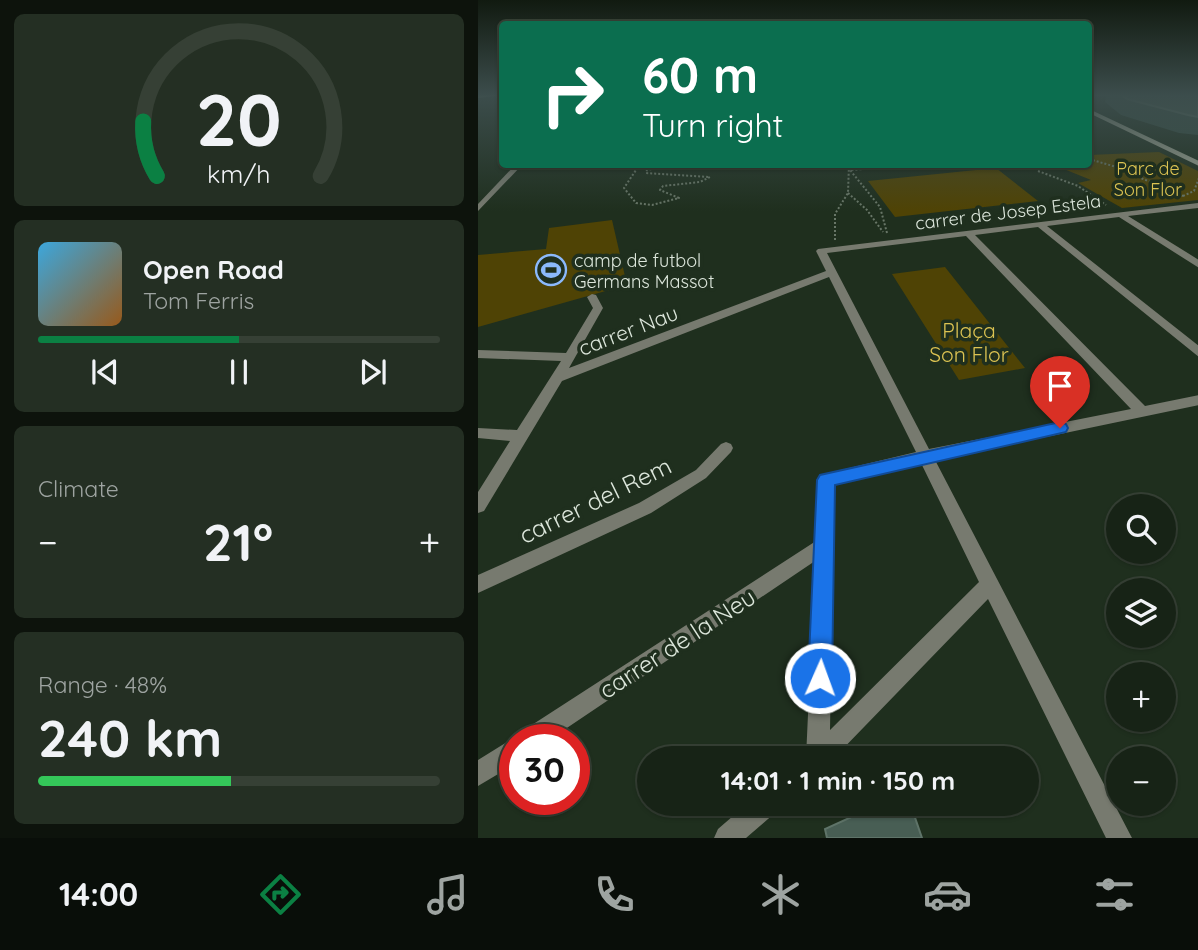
<!DOCTYPE html>
<html lang="en">
<head>
<meta charset="utf-8">
<style>
	body { margin:0; font-family:Quicksand,sans-serif; background:#242f23; color:#f1f3f6; height:100vh; display:flex; flex-direction:column; font-size:26px; white-space:nowrap }
	* { box-sizing:border-box; margin:0 }
	p { font-size:23px; color:#9ea4a1 }
	.icon { flex:none; width:38px; height:38px; fill:none; stroke:currentColor; stroke-width:2; stroke-linecap:round; stroke-linejoin:round }
	.map { position:relative; flex:1; overflow:hidden }
	.panel { display:flex; flex-direction:column; gap:14px; padding:14px; background:#0d130c; width:478px }
	.panel>* { flex:none }
	.banner { position:absolute; left:21px; top:21px; width:593px; height:147px; border-radius:7px; box-shadow:0 2px 5px #0004,0 0 0 2px #364035; background:#0b6e4f; color:#fff; overflow:hidden }
	.tools { position:absolute; left:628px; top:494px; display:grid; gap:14px }
	.tools a { display:grid; place-items:center; width:70px; height:70px; border-radius:50%; background:#172316; box-shadow:0 2px 5px #0004,0 0 0 2px #364035; font-size:35px }
	.speed { position:absolute; left:21px; top:724px; display:flex; gap:14px; font-size:35px; font-weight:700; text-align:center }
	.speed>* { display:grid; place-content:center; width:91px; height:91px; border-radius:50%; background:#172316; box-shadow:0 2px 5px #0004,0 0 0 2px #364035; line-height:1 }
	.speed .limit { border:10px solid #d22; background:#fff; color:#111 }
	.pin { position:absolute; display:grid; place-items:center; width:60px; height:60px; color:#fff; margin:-72px -30px; border-radius:50% 50% 50% 0; rotate:-45deg; box-shadow:0 0 7px #0007 }
	.pin .icon { rotate:45deg }
	.me { position:absolute; width:77px; margin:-38px; rotate:2deg; stroke-linejoin:round; filter:drop-shadow(0 0 5px #0008) }
	.turn { display:flex; align-items:center; gap:24px; height:147px; padding:0 28px; font-size:32px }
	.turn .icon { width:91px; height:91px; stroke-width:2.5 }
	.turn b { display:block; font-size:49px; line-height:60px }
	.big { font-size:52px; font-weight:800; line-height:1.1 }
	.panel .widget { flex:1; display:flex; flex-direction:column; justify-content:center; gap:10px; min-width:0; padding:0 24px; border-radius:10px; background:#242f23 }
	.panel .dial { align-items:center; gap:0 }
	.dial svg { height:182px; overflow:visible; fill:none; stroke:#364035; stroke-width:7; stroke-linecap:round; text-anchor:middle }
	.dial text { fill:#f1f3f6; stroke:none }
	.song { display:flex; align-items:center; gap:21px }
	.cover { width:84px; height:84px; border-radius:10px; background:linear-gradient(135deg,hsl(200 70% 55%),hsl(30 70% 35%)) }
	.played { height:7px; border-radius:4px; background:linear-gradient(90deg,#0b8043 50%,#364035 50%) }
	.keys { display:flex; justify-content:space-around; direction:ltr }
	.heat { display:flex; justify-content:space-between; align-items:center; font-size:38px; direction:ltr }
	.charge { height:10px; border-radius:5px; background:linear-gradient(90deg,#34c759 48%,#364035 0) }
	.trip { position:absolute; left:159px; top:746px; width:402px; height:70px; border-radius:35px; background:#172316; box-shadow:0 2px 5px #0004,0 0 0 2px #364035; font-weight:800; line-height:70px; text-align:center }
	.dock { display:flex; height:112px; justify-content:space-around; align-items:center; background:#090e09; color:#9ea4a1 }
	.dock .icon { width:49px; height:49px }
	.dock .selected { color:#0b8043 }
	.dock b { font-size:32px; color:#f1f3f6 }
	main { display:flex; flex:1; min-height:0 }
	.map>svg:first-child { display:block }
</style>
</head>
<body>
<main>
<section class="panel">
<div class="widget dial"><svg viewBox="0 0 100 80">
<path d="M14 69A42 42 0 1 1 86 69"/>
<path d="M14 69A42 42 0 0 1 8 45" stroke="#0b8043"/>
<text x="50" y="56" font-size="32" font-weight="700">20</text>
<text x="50" y="72" font-size="11">km/h</text>
</svg></div>
<div class="widget">
<div class="song"><i class="cover"></i><div><b>Open Road</b><p>Tom Ferris</p></div></div>
<div class="played"></div>
<div class="keys"><svg class="icon" aria-label="previous" viewBox="0 0 24 24"><path d="M18 5L8 12l10 7zM5 5v14"/></svg><svg class="icon" aria-label="pause" viewBox="0 0 24 24"><path d="M8 5v14M16 5v14"/></svg><svg class="icon" aria-label="next" viewBox="0 0 24 24"><path d="M6 5l10 7-10 7zM19 5v14"/></svg></div>
</div>
<div class="widget"><p>Climate</p>
<div class="heat"><a>−</a><b class="big">21°</b><a>+</a></div>
</div>
<div class="widget"><p>Range · 48%</p><b class="big">240 km</b><div class="charge"></div></div>
</section>
<div class="map">
<svg width="721" height="838" viewBox="0 0 721 838">
	<rect width="100%" height="100%" fill="#1f2f1e"/>
	<!-- green -->
	<path fill="#4f4305" d="M681,152L720,171V200L644,208L600,183L613,180L576,165L611,164V155Z
		M518,168L560,201L417,217L390,181Z
		M134,220L149,285L0,327V255L68,249L71,228Z
		M467,267L547,368L481,380L414,274Z"/>
	<g fill="none" stroke-linecap="round" stroke-linejoin="round">
		<!-- path -->
		<path stroke="#687667" stroke-width="2" stroke-dasharray="2 2" stroke-linecap="butt" d="M611,159L635,166L705,196
			M162,164L146,188L158,203L174,205L201,198L182,190L185,186L222,182L232,177L168,173L169,170L196,164
			M560,171L600,186L628,205
			M370,193L389,210L405,232
			M705,196L716,191L721,178
			M409,233L402,207L372,170L460,164
			M357,240V214L370,193L371,164"/>
		<!-- street -->
		<path fill="#777a6f" fill-rule="evenodd" d="M38,164H45L0,211V204Z
			M721,203V208L650,216L721,260V268L641,217L569,226L721,346V357L560,227L497,235L667,406L721,395V405L457,460L654,838H628L510,599L356,758H328L337,561L71,740H37V764L0,786V760L29,742L40,740L43,732L338,541L340,480L342,475L438,452L351,277L84,381L6,511L0,513V492L32,441L0,438V428L39,430L83,361L0,358V350L88,353L115,308L109,297L114,294L118,295L125,308L91,368L348,271L338,251L340,249ZM488,236L653,409L451,449L349,253ZM443,463L501,582L352,730L356,484Z
			M248,442L253,444L255,448L253,452L228,478L173,513L0,593V575L161,503L218,470L243,444Z
			M270,803H301L298,812L268,838H236L240,829Z"/>
		<!-- secondary -->
		<path fill="#a2a796" fill-rule="evenodd" d="M0,94H24V95L0,98Z
			M611,109L721,161V166L611,113Z"/>
	</g>
	<!-- wall -->
	<path fill="#364e43" d="M629,94H720V135L701,133L643,115L627,102Z"/>
	<!-- building -->
	<path fill="#485e54" stroke="#5f7469" stroke-width="2" d="M642,94H720V117L710,115L649,99Z
		M404,803H432L444,838H349L347,829Z"/>
	<!-- sky -->
	<linearGradient id="sky" x2="0" y2="1"><stop stop-color="#111a10"/><stop offset="0.45" stop-color="#3c4d4c"/><stop offset="1" stop-color="#3c4d4c" stop-opacity="0"/></linearGradient>
	<rect width="721" height="211" fill="url(#sky)"/>
	<!-- route -->
	<path fill="#1a73e8" stroke="#114b97" stroke-width="2" d="M582,422L588,424L590,428L588,432L357,485L354,678L351,686L342,690L334,686L330,678L339,480L342,475Z"/>
	<!-- icons -->
	<defs>
		<g id="stadium-ring" transform="scale(1.575)"><circle r="9.5" fill="#1f2f1e" stroke="#8bb9fc" stroke-width="1.5"/><path d="M0-5a6.5 5 0 1 0 0 10a6.5 5 0 1 0 0-10ZM-3.5-1.8h7v3.6h-7Z" fill="#8bb9fc"/></g>
	</defs>
	<g fill-rule="evenodd">
		<use href="#stadium-ring" x="73" y="270"/>
	</g>
	<g text-anchor="middle" dominant-baseline="central" stroke-width="7" stroke-linejoin="round" paint-order="stroke">
		<!-- far-park labels -->
		<g font-size="18" fill="#dcc352" stroke="#1f2f1e">
			<text x="670" y="168">Parc de<tspan x="670" dy="21">Son Flor</tspan></text>
		</g>
		<!-- far-street labels -->
		<g font-size="18" fill="#dde7dc" stroke="#1f2f1e">
			<text transform="translate(530 212) rotate(-7)">carrer de Josep Estela</text>
		</g>
		<!-- far-poi labels -->
		<g font-size="18" fill="#dde7dc" stroke="#1f2f1e" text-anchor="start">
			<text x="96" y="260">camp de futbol<tspan x="96" dy="21">Germans Massot</tspan></text>
		</g>
		<!-- street labels -->
		<g font-size="21" fill="#dde7dc" stroke="#1f2f1e">
			<text transform="translate(150 330) rotate(-21)">carrer Nau</text>
		</g>
		<!-- park labels -->
		<g font-size="21" fill="#dcc352" stroke="#1f2f1e">
			<text x="491" y="330">Plaça<tspan x="491" dy="24">Son Flor</tspan></text>
		</g>
		<!-- near-street labels -->
		<g font-size="24" fill="#dde7dc" stroke="#1f2f1e">
			<text transform="translate(117 500) rotate(-26)">carrer del Rem</text>
			<text transform="translate(199 643) rotate(-33)">carrer de la Neu</text>
		</g>
	</g>
</svg>
<div class="tools">
<a><svg class="icon" aria-label="search" viewBox="0 0 24 24"><circle cx="10" cy="10" r="6"/><path d="M15 15l6 6"/></svg></a>
<a><svg class="icon" aria-label="layers" viewBox="0 0 24 24"><path d="M12 4l9 5-9 5-9-5zM3 14l9 5 9-5"/></svg></a>
<a>+</a>
<a>−</a>
</div>
<div class="speed"><div class="limit">30</div></div>
<div class="pin" style="left:582px;top:428px;background:#d93025"><svg class="icon" aria-label="arrive" viewBox="0 0 24 24"><path d="M6 21V4h12l-3 4 3 4H6"/></svg></div>
<svg class="me" style="left:342px;top:678px" viewBox="-20 -20 40 40"><circle r="17" fill="#1a73e8" stroke="#fff" stroke-width="3"/><path d="M0-11L8 9 0 5-8 9z" fill="#fff"/></svg>
<div class="trip">14:01 · 1 min · 150 m</div>
<div class="banner">
<div class="turn"><svg class="icon" aria-label="right" viewBox="0 0 24 24"><path d="M7 20v-9h11M14 6l5 5-5 5"/></svg><div><b>60 m</b>Turn right</div></div>
</div>
</div>
</main>
<nav class="dock">
<b>14:00</b>
<svg class="icon selected" aria-label="directions" viewBox="0 0 24 24"><path d="M12 3l9 9-9 9-9-9zM9 14v-3h6M13 9l2 2-2 2"/></svg>
<svg class="icon" aria-label="music" viewBox="0 0 24 24"><path d="M9 18V5l10-2v13"/><circle cx="6" cy="18" r="3"/><circle cx="16" cy="16" r="3"/></svg>
<svg class="icon" aria-label="phone" viewBox="0 0 24 24"><path d="M5 4h4l2 5-3 2q2 4 5 5l2-3 5 2v4C11 20 4 13 5 4z"/></svg>
<svg class="icon" aria-label="climate" viewBox="0 0 24 24"><path d="M12 3v18M4 7l16 10M4 17L20 7"/></svg>
<svg class="icon" aria-label="car" viewBox="0 0 24 24"><path d="M5 17H2v-5l4-1 3-4h7l3 4 3 1v5h-3M9 17h6M6 11h13"/><circle cx="7" cy="17" r="2"/><circle cx="17" cy="17" r="2"/></svg>
<svg class="icon" aria-label="filters" viewBox="0 0 24 24"><path d="M4 7h16M4 17h16"/><circle cx="9" cy="7" r="2"/><circle cx="15" cy="17" r="2"/></svg>
</nav>
</body>
</html>
